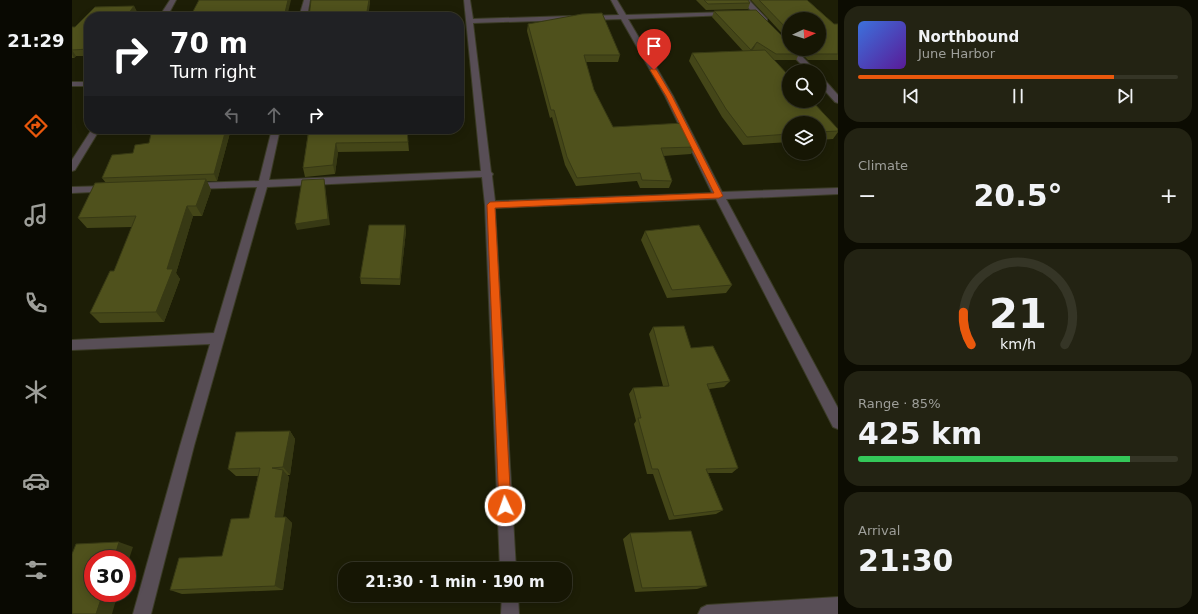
<!DOCTYPE html>
<html lang="en">
<head>
<meta charset="utf-8">
<style>
	body { margin:0; font-family:"DejaVu Sans",sans-serif; background:#232313; color:#f1f3f6; height:100vh; display:flex; flex-direction:column; font-size:15px; white-space:nowrap }
	* { box-sizing:border-box; margin:0 }
	p { font-size:13px; color:#9e9f9a }
	.icon { flex:none; width:22px; height:22px; fill:none; stroke:currentColor; stroke-width:2; stroke-linecap:round; stroke-linejoin:round }
	.map { position:relative; flex:1; overflow:hidden }
	.panel { display:flex; flex-direction:column; gap:6px; padding:6px; background:#0c0c02; width:360px }
	.panel>* { flex:none }
	.guide { position:absolute; left:12px; top:12px; width:380px; height:122px; border-radius:16px; box-shadow:0 2px 10px #0003,0 0 0 1px #353526; background:#202124; color:#fff; overflow:hidden }
	.needle { width:26px; rotate:86deg }
	.buttons { position:absolute; left:710px; top:12px; display:grid; gap:8px }
	.buttons a { display:grid; place-items:center; width:44px; height:44px; border-radius:50%; background:#161604; box-shadow:0 2px 10px #0003,0 0 0 1px #353526; font-size:20px }
	.speed { position:absolute; left:12px; top:550px; display:flex; gap:8px; font-size:20px; font-weight:700; text-align:center }
	.speed>* { display:grid; place-content:center; width:52px; height:52px; border-radius:50%; background:#161604; box-shadow:0 2px 10px #0003,0 0 0 1px #353526; line-height:1 }
	.speed .limit { border:6px solid #d22; background:#fff; color:#111 }
	.pin { position:absolute; display:grid; place-items:center; width:34px; height:34px; color:#fff; margin:-41px -17px; border-radius:50% 50% 50% 0; rotate:-45deg; box-shadow:0 0 4px #0007 }
	.pin .icon { rotate:45deg }
	.me { position:absolute; width:44px; margin:-22px; rotate:357deg; stroke-linejoin:round; filter:drop-shadow(0 0 3px #0008) }
	.turn { display:flex; align-items:center; gap:14px; height:84px; padding:0 20px; font-size:18px }
	.turn .icon { width:52px; height:52px; stroke-width:2.5 }
	.turn b { display:block; font-size:28px; line-height:34px }
	.lanes { display:flex; align-items:center; height:38px; padding:0 20px; background:#0003; justify-content:center; gap:20px; direction:ltr }
	.lanes .off { opacity:.35 }
	.big { font-size:30px; font-weight:800; line-height:1.1 }
	.panel .card { flex:1; display:flex; flex-direction:column; justify-content:center; gap:6px; min-width:0; padding:0 14px; border-radius:16px; background:#232313 }
	.panel .dial { align-items:center; gap:0 }
	.dial svg { height:104px; overflow:visible; fill:none; stroke:#353526; stroke-width:7; stroke-linecap:round; text-anchor:middle }
	.dial text { fill:#f1f3f6; stroke:none }
	.song { display:flex; align-items:center; gap:12px }
	.cover { width:48px; height:48px; border-radius:6px; background:linear-gradient(135deg,hsl(220 70% 55%),hsl(270 70% 35%)) }
	.played { height:4px; border-radius:2px; background:linear-gradient(90deg,#ea580c 80%,#353526 80%) }
	.keys { display:flex; justify-content:space-around; direction:ltr }
	.heat { display:flex; justify-content:space-between; align-items:center; font-size:22px; direction:ltr }
	.charge { height:6px; border-radius:3px; background:linear-gradient(90deg,#34c759 85%,#353526 0) }
	.trip { position:absolute; left:266px; top:562px; width:234px; height:40px; border-radius:16px; background:#161604; box-shadow:0 2px 10px #0003,0 0 0 1px #353526; font-weight:800; line-height:40px; text-align:center }
	main { display:flex; flex:1; min-height:0 }
	.menu { display:flex; flex-direction:column; width:72px; justify-content:space-around; align-items:center; background:#090902; color:#9e9f9a }
	.menu .icon { width:28px; height:28px }
	.menu .current { color:#ea580c }
	.menu b { font-size:18px; color:#f1f3f6 }
	.map>svg:first-child { display:block }
</style>
</head>
<body>
<main>
<nav class="menu">
<b>21:29</b>
<svg class="icon current" aria-label="directions" viewBox="0 0 24 24"><path d="M12 3l9 9-9 9-9-9zM9 14v-3h6M13 9l2 2-2 2"/></svg>
<svg class="icon" aria-label="music" viewBox="0 0 24 24"><path d="M9 18V5l10-2v13"/><circle cx="6" cy="18" r="3"/><circle cx="16" cy="16" r="3"/></svg>
<svg class="icon" aria-label="phone" viewBox="0 0 24 24"><path d="M5 4h4l2 5-3 2q2 4 5 5l2-3 5 2v4C11 20 4 13 5 4z"/></svg>
<svg class="icon" aria-label="climate" viewBox="0 0 24 24"><path d="M12 3v18M4 7l16 10M4 17L20 7"/></svg>
<svg class="icon" aria-label="car" viewBox="0 0 24 24"><path d="M5 17H2v-5l4-1 3-4h7l3 4 3 1v5h-3M9 17h6M6 11h13"/><circle cx="7" cy="17" r="2"/><circle cx="17" cy="17" r="2"/></svg>
<svg class="icon" aria-label="filters" viewBox="0 0 24 24"><path d="M4 7h16M4 17h16"/><circle cx="9" cy="7" r="2"/><circle cx="15" cy="17" r="2"/></svg>
</nav>
<div class="map">
<svg width="766" height="614" viewBox="0 0 766 614">
	<rect width="100%" height="100%" fill="#1d1e06"/>
	<g fill="none" stroke-linecap="round" stroke-linejoin="round">
		<!-- minor casing -->
		<g stroke="#3a3b25" stroke-width="2">
			<path id="minor" d="M98,0H104L95,17H87Z
				M232,0H238L235,17H227Z
				M392,0H398L401,19L498,16L502,18L498,20L401,23L419,172L421,174L420,176L423,201L640,193L593,96L549,19L517,20L513,18L517,16L547,15L539,0H545L554,15L658,12V14L656,15L556,19L601,96L650,192L766,188V194L654,199L766,408V429L761,427L644,199L423,208L444,569H428L413,205L410,177L195,187L122,446L79,614H61L108,446L138,344L0,350V340L142,333L185,187L121,189L116,186L121,183L187,181L200,129H208L197,180L409,171Z
				M670,0H677L695,19V23H689Z
				M716,47L717,49H723L744,71H736L716,51Z
				M747,77H750L766,95V103L763,102L747,84Z
				M0,82H17V86H0Z
				M20,129H28L3,170L0,171V160Z
				M37,186L41,187L42,189L41,191L0,193V187Z
				M430,595H446L447,614H429Z
				M766,597V614H626L629,608L635,605Z"/>
		</g>
		<!-- minor -->
		<use href="#minor" fill="#584e56" fill-rule="evenodd"/>
	</g>
	<!-- wall -->
	<path fill="#444618" d="M624,0H676L678,3L676,9L634,10Z
		M679,0H735L762,24H766V60H736L725,49H747L717,19V41Z
		M62,6L65,12L62,17H17V56H4L2,58H0V27H3L23,7Z
		M642,11L727,54L724,60H702L766,129V132L761,139L747,140V123H717V142L671,145L650,117L617,61L620,53L671,51L640,17Z
		M456,24L548,55L546,62H514L522,90L541,127L623,147L619,154L591,156L600,181L597,188H568L565,181L504,186L493,165L480,117L478,118L455,31Z
		M159,129L145,181H135L139,190L130,216H121L104,273L108,279L92,322L28,323L18,313L42,271L60,227L15,228L6,218L34,183L30,178L61,153L77,143Z
		M219,129H335L337,151L266,152L263,174L233,177L231,168L236,133H221Z
		M333,225L334,231L328,285L289,284L288,278Z
		M573,231L660,285L654,293L595,298L569,240Z
		M581,327L619,348L658,381L652,387L637,389L666,468L660,473H636L651,510L644,514L597,520L581,474H575L562,424L564,421L557,394L561,388L591,386L577,334Z
		M218,431L223,439L218,475H215L217,477L211,517H214L220,523L211,590L110,594L98,590L150,556L177,518L186,476H164L156,469Z
		M558,533L635,586L625,589L563,592L551,539Z"/>
	<!-- shaded-wall -->
	<path fill="#373914" d="M216,0H219L215,17H212Z
		M297,0H298V4L296,17H294Z
		M62,6L65,12L62,17H54Z
		M685,42L682,48L676,56L679,50Z
		M0,50L4,56L2,58L0,54Z
		M154,129H159L145,181L142,174Z
		M264,143L266,152L263,174L261,165Z
		M134,179L139,190L130,216L124,206Z
		M252,179L253,186L258,225L225,230L223,224Z
		M115,206L121,216L104,273L108,279L92,322L84,312L95,269Z
		M333,225L334,231L328,285V279Z
		M218,431L223,439L218,475L211,467Z
		M211,470L217,477L210,523L203,517Z
		M214,517L220,523L211,590L203,586Z
		M47,542L61,547L55,565V559H42Z
		M31,593H46L40,614H24Z"/>
	<!-- building -->
	<path fill="#4f511c" stroke="#373914" d="M127,0H216L212,17H118Z
		M239,0H297L294,17H237Z
		M632,0H676L678,3L636,4Z
		M687,0H735L762,24H766V54H740L735,49H747V19H717V31Z
		M62,6L54,17H17V49L0,50V27H3L23,7Z
		M684,10L717,43V49H722L727,54H704L685,42L679,50L642,11Z
		M530,13L548,55H512L522,90L541,127L611,123L623,147L589,148L600,181L570,180L568,173L505,178L495,157L482,110H479L456,24L510,14Z
		M693,50L717,76V101H740L766,129V131L747,132V123H717V134L675,137L654,109L620,53Z
		M80,129H154L142,174L30,178L40,155L61,153L63,145L77,143Z
		M237,129H335L336,142L264,143L261,165L231,168Z
		M134,179L124,206H115L95,269H101L84,312L18,313L38,271H42L64,216L6,218L23,183Z
		M252,179L256,219L223,224L230,180Z
		M297,225H333L328,279L288,278Z
		M627,225L660,285L600,290L573,231Z
		M612,326L619,348L641,346L658,381L635,384L666,468L634,469L651,510L602,516L586,469H580L566,418H569L561,388L597,386L581,327Z
		M218,431L211,467L200,468L211,470L203,517H214L203,586L98,590L107,558L150,556L159,519L177,518L188,468L156,469L164,432Z
		M619,531L635,586L570,588L558,533Z
		M47,542L42,559H21V593H31L24,614H0V554L4,544Z"/>
	<!-- route -->
	<path fill="#ea580c" stroke="#983908" d="M579,69H584L600,96L651,196L647,198L423,208L439,506L437,510L433,512L429,510L427,506L415,205L418,202L642,193L594,96L578,70Z"/>
</svg>
<div class="buttons">
<a><svg class="needle" viewBox="-14 -14 28 28"><path d="M0-13l5 13h-10z" fill="#e53935"/><path d="M0 13l5-13h-10z" fill="#9e9f9a"/></svg></a>
<a><svg class="icon" aria-label="search" viewBox="0 0 24 24"><circle cx="10" cy="10" r="6"/><path d="M15 15l6 6"/></svg></a>
<a><svg class="icon" aria-label="layers" viewBox="0 0 24 24"><path d="M12 4l9 5-9 5-9-5zM3 14l9 5 9-5"/></svg></a>
</div>
<div class="speed"><div class="limit">30</div></div>
<div class="pin" style="left:582px;top:70px;background:#d93025"><svg class="icon" aria-label="arrive" viewBox="0 0 24 24"><path d="M6 21V4h12l-3 4 3 4H6"/></svg></div>
<svg class="me" style="left:433px;top:506px" viewBox="-20 -20 40 40"><circle r="17" fill="#ea580c" stroke="#fff" stroke-width="3"/><path d="M0-11L8 9 0 5-8 9z" fill="#fff"/></svg>
<div class="trip">21:30 · 1 min · 190 m</div>
<div class="guide">
<div class="turn"><svg class="icon" aria-label="right" viewBox="0 0 24 24"><path d="M7 20v-9h11M14 6l5 5-5 5"/></svg><div><b>70 m</b>Turn right</div></div>
<div class="lanes"><svg class="icon off" aria-label="left" viewBox="0 0 24 24"><path d="M17 20v-9H6M10 6l-5 5 5 5"/></svg><svg class="icon off" aria-label="ahead" viewBox="0 0 24 24"><path d="M12 20V5M6 11l6-6 6 6"/></svg><svg class="icon" aria-label="right" viewBox="0 0 24 24"><path d="M7 20v-9h11M14 6l5 5-5 5"/></svg></div>
</div>
</div>
<section class="panel">
<div class="card">
<div class="song"><i class="cover"></i><div><b>Northbound</b><p>June Harbor</p></div></div>
<div class="played"></div>
<div class="keys"><svg class="icon" aria-label="previous" viewBox="0 0 24 24"><path d="M18 5L8 12l10 7zM5 5v14"/></svg><svg class="icon" aria-label="pause" viewBox="0 0 24 24"><path d="M8 5v14M16 5v14"/></svg><svg class="icon" aria-label="next" viewBox="0 0 24 24"><path d="M6 5l10 7-10 7zM19 5v14"/></svg></div>
</div>
<div class="card"><p>Climate</p>
<div class="heat"><a>−</a><b class="big">20.5°</b><a>+</a></div>
</div>
<div class="card dial"><svg viewBox="0 0 100 80">
<path d="M14 69A42 42 0 1 1 86 69"/>
<path d="M14 69A42 42 0 0 1 8 44" stroke="#ea580c"/>
<text x="50" y="56" font-size="32" font-weight="700">21</text>
<text x="50" y="72" font-size="11">km/h</text>
</svg></div>
<div class="card"><p>Range · 85%</p><b class="big">425 km</b><div class="charge"></div></div>
<div class="card"><p>Arrival</p><b class="big">21:30</b></div>
</section>
</main>
</body>
</html>
